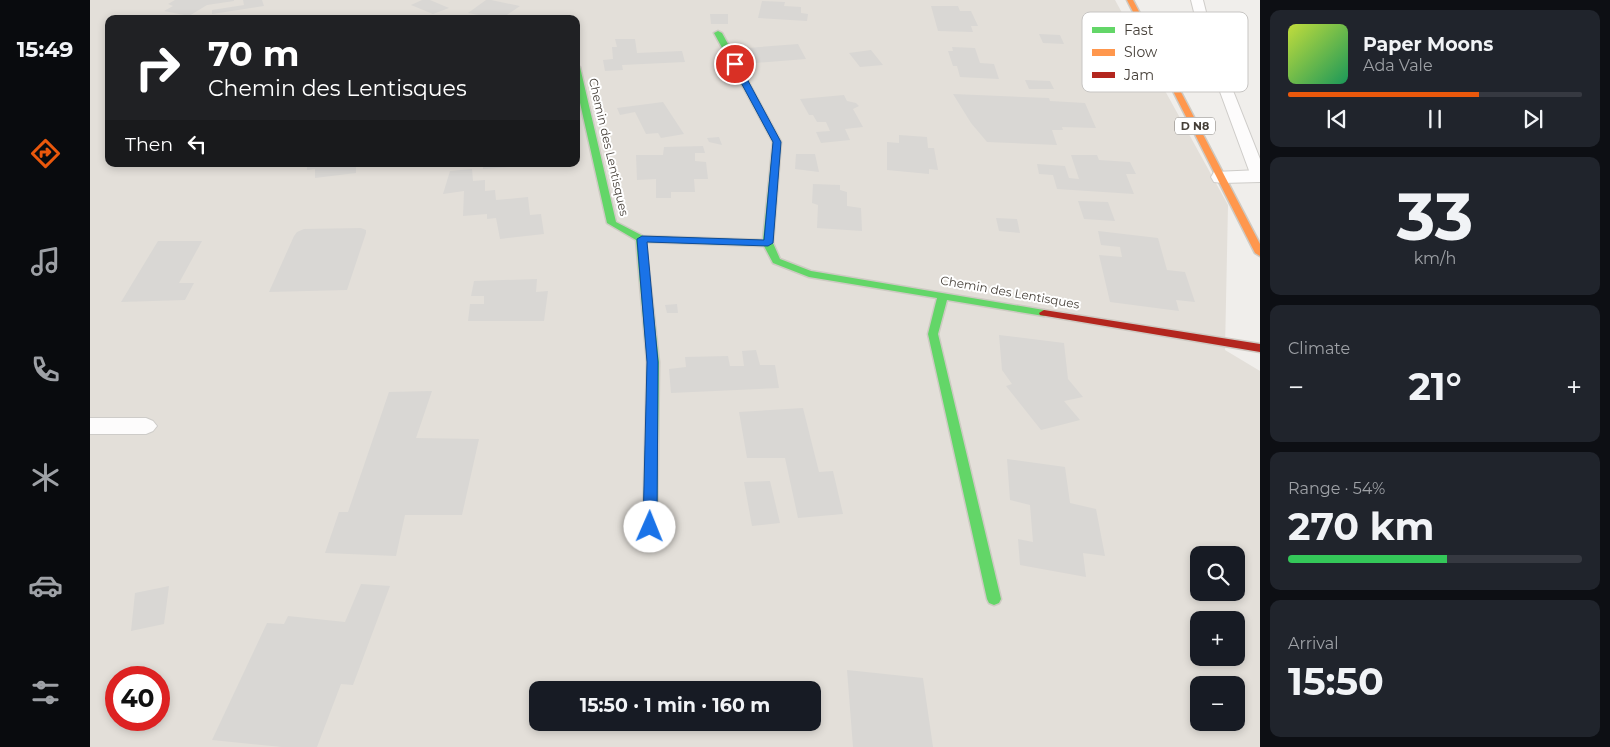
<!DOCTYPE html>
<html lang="en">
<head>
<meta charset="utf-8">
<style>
	body { margin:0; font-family:Montserrat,sans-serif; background:#20242c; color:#f1f3f6; height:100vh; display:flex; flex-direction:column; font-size:19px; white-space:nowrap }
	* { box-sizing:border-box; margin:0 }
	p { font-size:16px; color:#9ea1a6 }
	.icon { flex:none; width:28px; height:28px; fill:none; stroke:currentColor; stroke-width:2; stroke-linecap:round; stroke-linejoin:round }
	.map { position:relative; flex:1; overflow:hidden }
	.side { display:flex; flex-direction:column; gap:10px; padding:10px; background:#0d0f14; width:350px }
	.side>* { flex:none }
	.banner { position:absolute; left:15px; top:15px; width:475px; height:152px; border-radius:10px; box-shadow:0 2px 8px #0003; background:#202124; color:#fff; overflow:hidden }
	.buttons { position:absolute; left:1100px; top:546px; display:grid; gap:10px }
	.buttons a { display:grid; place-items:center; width:55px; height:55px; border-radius:10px; background:#171b24; box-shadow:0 2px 8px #0003; font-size:25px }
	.speed { position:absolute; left:15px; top:666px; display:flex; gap:10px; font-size:25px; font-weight:700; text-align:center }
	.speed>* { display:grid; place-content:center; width:65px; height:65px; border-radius:50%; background:#171b24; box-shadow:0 2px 8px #0003; line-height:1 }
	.speed .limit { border:8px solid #d22; background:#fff; color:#111 }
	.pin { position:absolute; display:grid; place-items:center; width:42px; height:42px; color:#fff; margin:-21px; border:2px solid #fff; border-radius:50%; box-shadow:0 1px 5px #0007 }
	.me { position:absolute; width:55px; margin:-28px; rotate:1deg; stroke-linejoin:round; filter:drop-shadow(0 0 4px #0008) }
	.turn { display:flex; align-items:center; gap:18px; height:105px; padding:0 20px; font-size:22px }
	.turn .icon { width:65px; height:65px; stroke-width:2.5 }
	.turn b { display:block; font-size:35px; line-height:42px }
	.then { display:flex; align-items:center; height:48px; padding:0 20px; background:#0003; gap:10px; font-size:19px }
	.big { font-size:38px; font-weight:700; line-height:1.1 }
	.side .widget { flex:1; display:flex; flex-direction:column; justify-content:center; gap:8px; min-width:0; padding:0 18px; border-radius:10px; background:#20242c }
	.side .dial { align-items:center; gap:0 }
	.dial b { font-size:65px; line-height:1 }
	.song { display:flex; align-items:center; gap:15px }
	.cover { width:60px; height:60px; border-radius:8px; background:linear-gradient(135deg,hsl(70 70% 55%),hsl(150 70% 35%)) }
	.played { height:5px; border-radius:2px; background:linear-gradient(90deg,#ea580c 65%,#363941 65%) }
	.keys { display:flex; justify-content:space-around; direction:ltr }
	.heat { display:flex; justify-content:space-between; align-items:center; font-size:28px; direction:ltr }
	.charge { height:8px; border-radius:4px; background:linear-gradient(90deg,#34c759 54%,#363941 0) }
	.trip { position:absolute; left:439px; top:681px; width:292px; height:50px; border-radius:10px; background:#171b24; box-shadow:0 2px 8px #0003; font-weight:700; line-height:50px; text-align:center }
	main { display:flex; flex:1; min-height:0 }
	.dock { display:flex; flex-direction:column; width:90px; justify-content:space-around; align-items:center; background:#090b0e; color:#9ea1a6 }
	.dock .icon { width:35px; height:35px }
	.dock .active { color:#ea580c }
	.dock b { font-size:22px; color:#f1f3f6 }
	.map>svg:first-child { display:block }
</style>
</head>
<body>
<main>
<nav class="dock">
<b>15:49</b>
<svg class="icon active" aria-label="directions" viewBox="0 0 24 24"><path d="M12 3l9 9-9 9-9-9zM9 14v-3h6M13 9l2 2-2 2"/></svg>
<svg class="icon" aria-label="music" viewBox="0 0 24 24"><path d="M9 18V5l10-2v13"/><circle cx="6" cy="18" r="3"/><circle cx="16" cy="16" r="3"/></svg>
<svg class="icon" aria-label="phone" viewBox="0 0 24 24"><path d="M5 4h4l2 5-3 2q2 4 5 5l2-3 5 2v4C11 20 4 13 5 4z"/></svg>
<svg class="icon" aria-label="climate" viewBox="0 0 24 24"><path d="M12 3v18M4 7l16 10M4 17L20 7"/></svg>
<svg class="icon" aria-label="car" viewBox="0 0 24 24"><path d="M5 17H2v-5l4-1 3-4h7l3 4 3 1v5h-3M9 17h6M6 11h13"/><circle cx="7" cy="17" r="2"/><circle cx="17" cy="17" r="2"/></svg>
<svg class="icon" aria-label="filters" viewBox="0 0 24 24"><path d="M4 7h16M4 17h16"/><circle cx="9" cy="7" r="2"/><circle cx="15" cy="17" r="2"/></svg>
</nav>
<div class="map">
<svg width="1170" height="747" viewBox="0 0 1170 747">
	<rect width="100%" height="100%" fill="#f0eeeb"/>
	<!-- residential -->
	<path fill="#e3dfd9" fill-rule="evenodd" d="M0,0H1025L1138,205L1135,350L1170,371V747H0ZM19,19H486V164H19ZM1109,555H1146V592H1109ZM1109,620H1146V658H1109ZM26,678H69V720H26ZM1109,685H1146V722H1109ZM448,690H722V722H448Z"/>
	<!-- building -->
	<path fill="#d9d7d4" d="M85,0H144V1L117,5L99,16L74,11L83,6L78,4Z
		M153,0H172L174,6L122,14V10L154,5Z
		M332,0H340L359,8L343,14L321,5Z
		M396,0H401L430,6L411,19L378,13Z
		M672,1L695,2L694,6L711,7V13L718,14L717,21L668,18Z
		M841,6H868L870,11H881L888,26H881L883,32L848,31Z
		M620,14H638V24H621Z
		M949,34L970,35L974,44L953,43Z
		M525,39H545L547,53L592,51L595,62L532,65L533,70L515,71L513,60L523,59L522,47H527Z
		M708,44L716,59L664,63L657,48Z
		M862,47L885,48L890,63L904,64L909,79L870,77L867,66H863L858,51H863Z
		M781,50L793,65L770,67L759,53Z
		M935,80L960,81L964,89H939Z
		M863,94L959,98L960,101L995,103L1006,128L972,127L973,130H962L967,145L897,142L881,123Z
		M754,95L757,101L766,103L769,106L763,109L773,127L755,129L760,140L731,143L726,132L740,131L736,122H727L723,115H719L710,99Z
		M573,102L594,134L571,138L568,133L556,134L545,112L530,115L527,108Z
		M809,135L837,137L838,148H844L848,170L839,169V174L797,170V142L809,143Z
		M629,137L632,145L619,142L617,138Z
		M613,146L615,153H605V161L616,162L618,179H604L605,192H581V198H566V179L547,180L546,155H573L574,147Z
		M706,154H725L729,172L705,169Z
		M981,155H1007L1009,160L1040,162L1046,174H1036L1044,194L967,189L963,175L949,174L947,164L975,166L979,178L989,179Z
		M217,164H266V173L225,178V169L217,170Z
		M393,164H432V166L393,169Z
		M382,169L383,181L395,180V191L405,190L406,200L438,197L440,215L451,214L454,234L410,239L406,218L397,219V214L373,216L374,191L353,194L360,171Z
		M723,184L750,185V190L757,192V206L771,208L772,231L727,228L728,205L722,203Z
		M988,201L1018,202L1025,221L994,219Z
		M906,218L927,219L930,233L909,231Z
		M271,228L276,230V233L257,290L179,292L204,236L207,232L214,229Z
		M1008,231L1068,238L1077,270L1095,272L1105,302L1086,300L1089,311L1020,302L1009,255L1032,257L1030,247L1011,245Z
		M68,241H112L89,283H104L95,300L31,302Z
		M447,279L446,292L458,291L454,321H378L380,304H394V296H381L384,281Z
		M587,304L588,313H577L575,305Z
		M909,335L974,343L978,379L993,397L974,401L990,420L951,430L916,386L922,384L912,370Z
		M666,350L670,365H685L689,388L581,393L579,369L596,367L595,357L638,356L640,366H654L652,351Z
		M342,391L326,438L389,439L372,515H315L306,556L235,553L249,512H258L299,392Z
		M713,408L729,472L743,471L753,514L708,518L695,458H657L649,412Z
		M917,459L975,467L980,503L1006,509L1015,556L993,553L996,577L930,565L928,539L943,542L940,505L920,500Z
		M680,481L690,523L662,526L654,482Z
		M271,584L300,586L263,685L251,684L227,747H192L122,740L177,623L194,624L198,616L255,622Z
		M79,586L74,624L41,631L45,593Z
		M757,670L833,678L843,747H763Z"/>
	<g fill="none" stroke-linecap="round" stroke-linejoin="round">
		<!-- lane casing -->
		<g stroke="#ceccc9" stroke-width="2">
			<path id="lane" d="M1101,0H1113L1123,40L1170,159V180L1163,179L1161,176L1111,40Z
				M0,418H56L63,421L67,426L63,431L56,434H0Z"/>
		</g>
		<!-- street casing -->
		<g stroke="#ceccc9" stroke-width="2">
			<path id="street" d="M1170,170V182L1132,183L1124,182L1121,177L1124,172Z"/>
		</g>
		<!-- fast casing -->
		<g stroke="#cecac3" stroke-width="3">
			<path id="fast" d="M628,31L632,33L691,142L683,243L690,259L721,271L954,310L959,313L954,316L857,300L848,334L911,599L909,603L904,605L899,603L897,599L838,334L847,298L719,277L683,263L674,246L556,242L569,362L567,527L565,531L560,532L555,531L553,527L557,362L546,240L517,223L486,85V65L490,67L526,222L553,236L673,240L683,142L624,33Z"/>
		</g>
		<!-- slow casing -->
		<g stroke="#cecac3" stroke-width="3">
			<path id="slow" d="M1037,0H1043L1170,244V256L1165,253Z"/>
		</g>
		<!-- jam casing -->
		<g stroke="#cecac3" stroke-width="3">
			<path id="jam" d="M954,310L1170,344V352L950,315L949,313Z"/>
		</g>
		<!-- lane -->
		<use href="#lane" fill="#fdfcfc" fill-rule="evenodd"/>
		<!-- street -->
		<use href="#street" fill="#fdfcfc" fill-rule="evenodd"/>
		<!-- fast -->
		<use href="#fast" fill="#63d668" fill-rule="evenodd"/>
		<!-- slow -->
		<use href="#slow" fill="#ff974d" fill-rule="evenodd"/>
		<!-- jam -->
		<use href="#jam" fill="#b3261e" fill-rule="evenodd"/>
	</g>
	<!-- route -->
	<path fill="#1a73e8" stroke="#114b97" d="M645,62L649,64L691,142L683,243L678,246L557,242L568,362L567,527L565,531L560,532L555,531L553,527L557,362L547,239L552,236L674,240L683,142L641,64Z"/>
	<g text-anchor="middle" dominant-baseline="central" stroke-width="4" stroke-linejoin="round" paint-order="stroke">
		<!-- shield labels -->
		<rect fill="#fff" stroke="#7d7974" stroke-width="1" x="1085" y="117.5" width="40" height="17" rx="4"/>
		<g font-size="11" font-weight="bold" fill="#453f38">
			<text x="1105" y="126">D N8</text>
		</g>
		<!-- street labels -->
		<g font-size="12" fill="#453f38" stroke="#fff">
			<text transform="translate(519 147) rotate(77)">Chemin des Lentisques</text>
			<text transform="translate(920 292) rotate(10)">Chemin des Lentisques</text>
		</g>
	</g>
	<!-- legend -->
	<rect x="992" y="12" width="166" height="80" rx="8" fill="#fff" stroke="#c7c5c3" stroke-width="1"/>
	<rect x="1002" y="27" width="23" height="6" fill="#63d668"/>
	<rect x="1002" y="49" width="23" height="7" fill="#ff974d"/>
	<rect x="1002" y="72" width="23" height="6" fill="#b3261e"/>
	<g font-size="14" fill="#453f38">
		<text x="1034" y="35">Fast</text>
		<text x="1034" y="57">Slow</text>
		<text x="1034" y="80">Jam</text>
	</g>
</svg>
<div class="buttons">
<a><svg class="icon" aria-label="search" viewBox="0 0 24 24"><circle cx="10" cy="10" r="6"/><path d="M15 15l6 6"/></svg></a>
<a>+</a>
<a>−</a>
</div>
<div class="speed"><div class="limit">40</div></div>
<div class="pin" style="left:645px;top:64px;background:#d93025"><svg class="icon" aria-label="arrive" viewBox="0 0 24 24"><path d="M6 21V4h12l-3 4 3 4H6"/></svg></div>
<svg class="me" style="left:560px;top:527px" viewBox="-20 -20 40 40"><circle r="19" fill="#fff"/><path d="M0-13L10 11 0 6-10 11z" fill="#1a73e8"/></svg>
<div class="trip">15:50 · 1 min · 160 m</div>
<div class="banner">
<div class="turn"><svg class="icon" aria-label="right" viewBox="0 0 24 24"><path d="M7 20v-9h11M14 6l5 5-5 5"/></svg><div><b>70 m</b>Chemin des Lentisques</div></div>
<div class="then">Then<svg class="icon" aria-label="left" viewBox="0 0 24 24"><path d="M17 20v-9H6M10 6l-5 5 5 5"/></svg></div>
</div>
</div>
<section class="side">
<div class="widget">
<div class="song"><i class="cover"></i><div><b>Paper Moons</b><p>Ada Vale</p></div></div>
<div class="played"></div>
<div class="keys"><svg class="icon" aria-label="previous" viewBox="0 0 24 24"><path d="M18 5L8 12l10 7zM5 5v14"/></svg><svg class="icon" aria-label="pause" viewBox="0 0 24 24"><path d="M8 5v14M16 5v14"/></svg><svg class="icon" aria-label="next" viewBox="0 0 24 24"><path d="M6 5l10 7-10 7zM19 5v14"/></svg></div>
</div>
<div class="widget dial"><b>33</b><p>km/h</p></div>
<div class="widget"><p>Climate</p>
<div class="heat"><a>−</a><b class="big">21°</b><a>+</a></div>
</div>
<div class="widget"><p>Range · 54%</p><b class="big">270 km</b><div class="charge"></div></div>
<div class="widget"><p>Arrival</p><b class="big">15:50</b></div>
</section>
</main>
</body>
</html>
